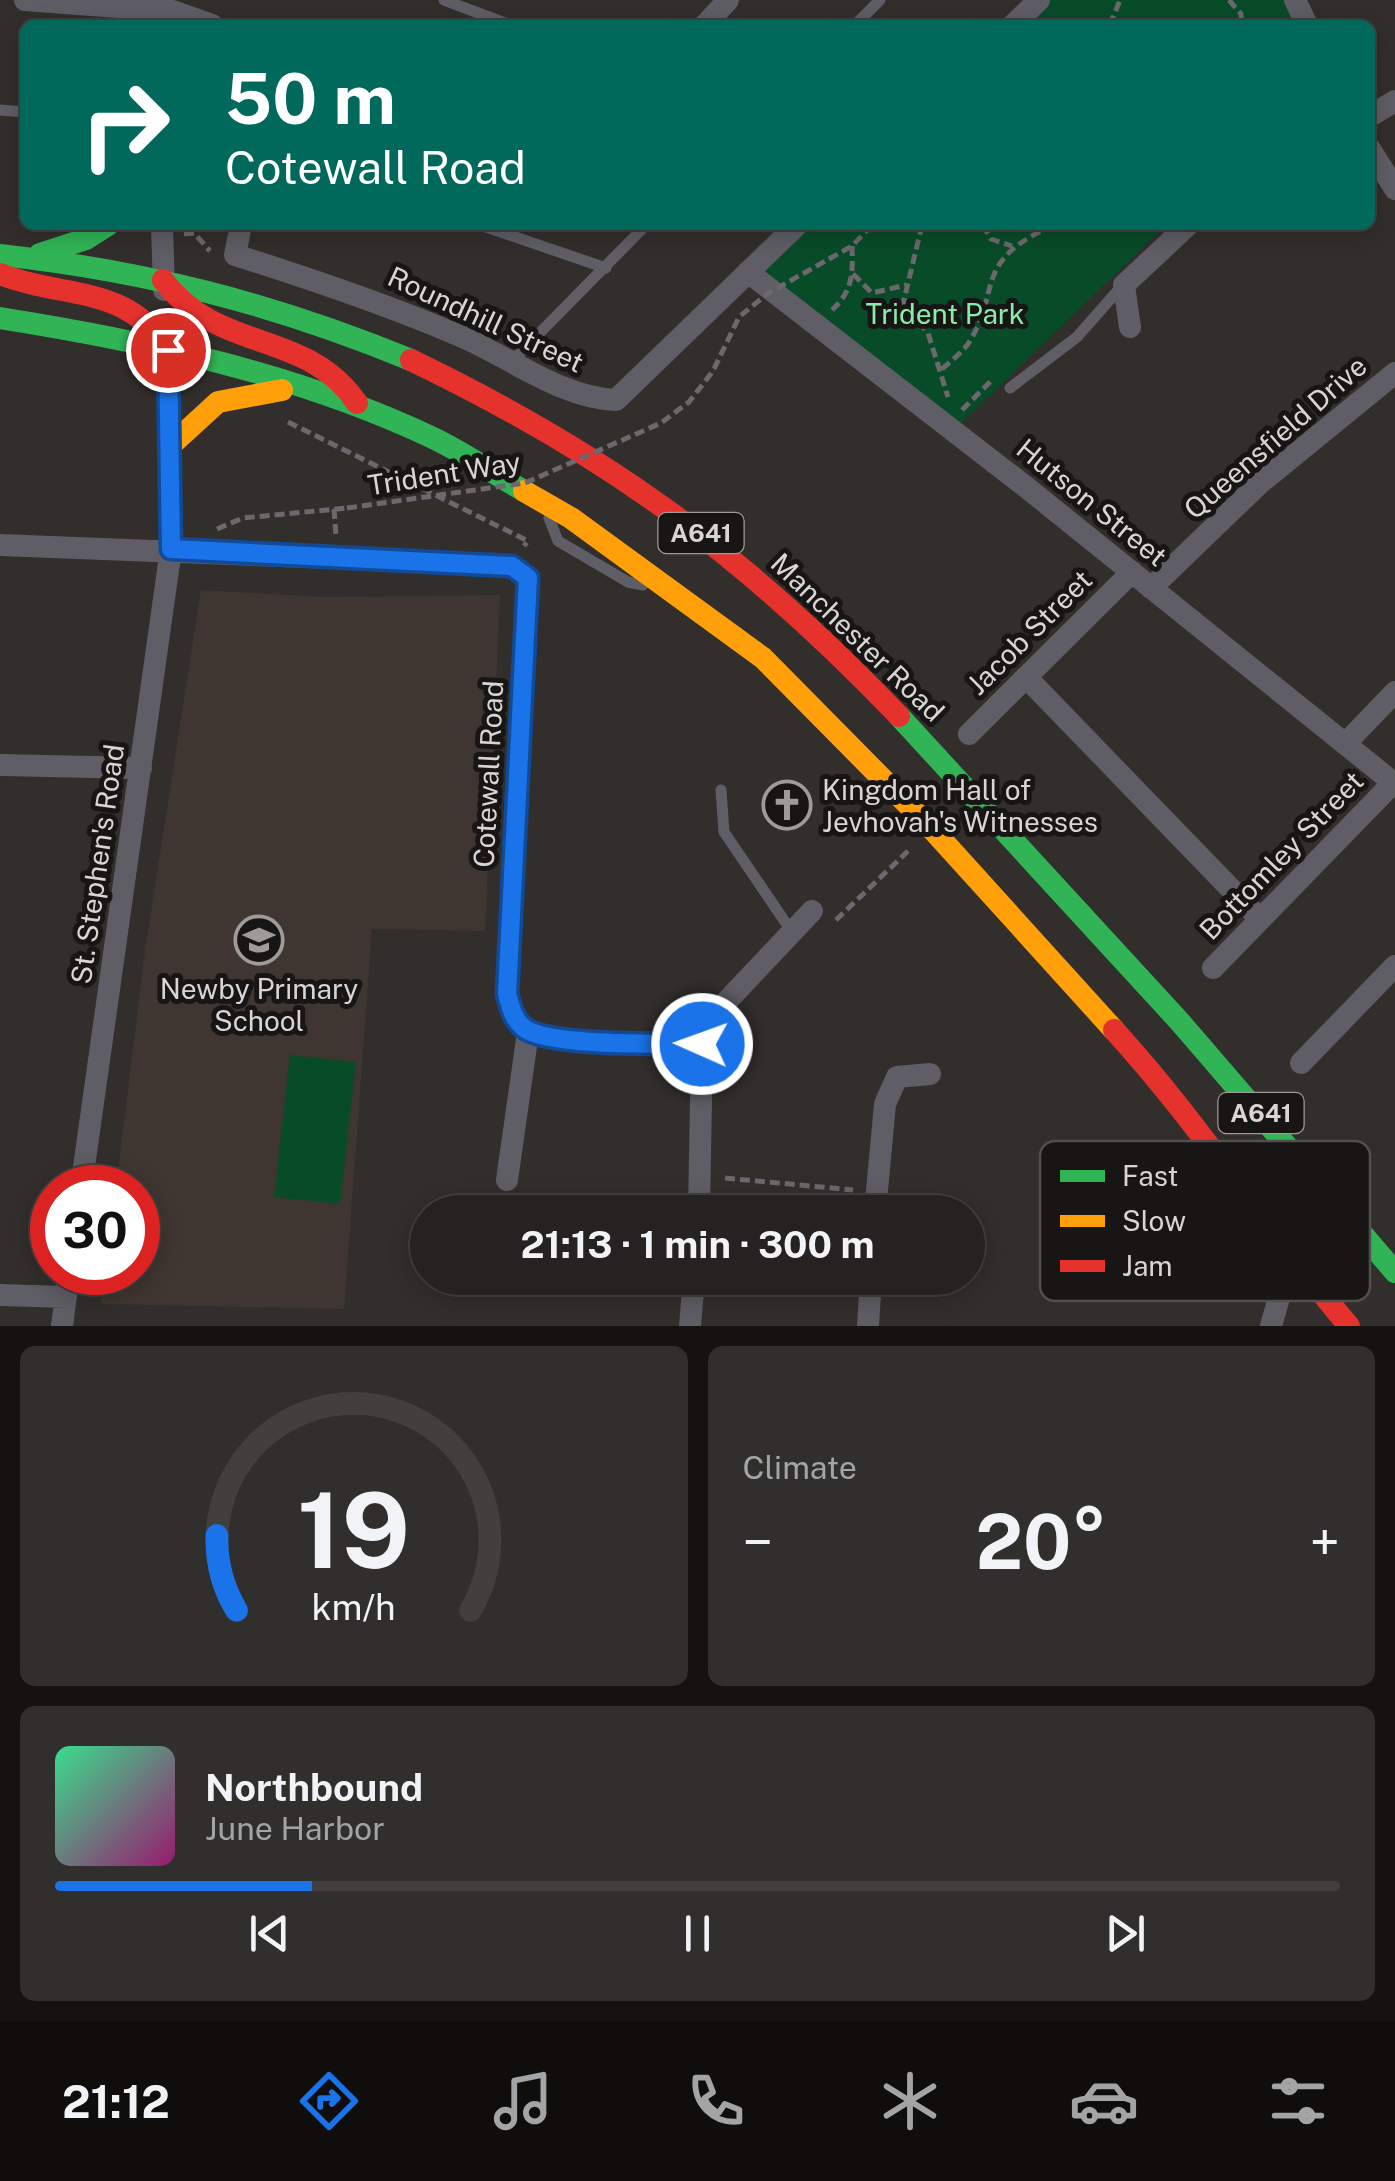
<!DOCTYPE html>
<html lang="en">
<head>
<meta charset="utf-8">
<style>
	body { margin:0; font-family:"Public Sans",sans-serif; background:#312f2e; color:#f1f3f6; height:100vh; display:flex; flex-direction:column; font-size:38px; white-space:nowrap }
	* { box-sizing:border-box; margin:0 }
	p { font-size:32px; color:#a3a4a5 }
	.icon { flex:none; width:55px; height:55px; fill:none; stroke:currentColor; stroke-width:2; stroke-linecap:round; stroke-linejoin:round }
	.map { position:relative; height:1326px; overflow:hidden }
	.panel { display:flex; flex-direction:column; gap:20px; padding:20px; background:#141312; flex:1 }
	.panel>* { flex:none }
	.guide { position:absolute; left:20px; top:20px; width:1355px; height:210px; border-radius:15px; box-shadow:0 5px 25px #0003,0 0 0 2px #423f3f; background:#00695c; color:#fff; overflow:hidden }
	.speed { position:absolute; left:30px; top:1165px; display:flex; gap:20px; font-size:50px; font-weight:700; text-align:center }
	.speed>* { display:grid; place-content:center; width:130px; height:130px; border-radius:50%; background:#252221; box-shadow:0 5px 25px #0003,0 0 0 2px #423f3f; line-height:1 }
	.speed .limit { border:15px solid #d22; background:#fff; color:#111 }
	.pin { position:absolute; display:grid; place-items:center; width:85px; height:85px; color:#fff; margin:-42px; border:5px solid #fff; border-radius:50%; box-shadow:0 2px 10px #0007 }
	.me { position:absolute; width:110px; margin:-55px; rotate:272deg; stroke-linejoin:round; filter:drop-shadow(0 0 8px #0008) }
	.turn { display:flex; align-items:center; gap:35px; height:210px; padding:0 40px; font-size:45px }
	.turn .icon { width:130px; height:130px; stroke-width:2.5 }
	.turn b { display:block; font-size:70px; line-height:85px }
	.big { font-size:75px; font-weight:700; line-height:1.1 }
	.panel .widget { flex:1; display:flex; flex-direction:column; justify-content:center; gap:15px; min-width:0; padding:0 35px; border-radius:15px; background:#312f2e }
	.panel .dial { align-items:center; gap:0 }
	.dial svg { height:260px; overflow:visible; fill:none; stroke:#423f3f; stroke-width:7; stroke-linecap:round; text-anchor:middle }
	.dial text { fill:#f1f3f6; stroke:none }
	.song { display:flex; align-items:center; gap:30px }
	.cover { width:120px; height:120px; border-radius:15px; background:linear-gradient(135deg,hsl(150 70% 55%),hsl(320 70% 35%)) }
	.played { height:10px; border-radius:5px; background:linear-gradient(90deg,#1a73e8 20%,#423f3f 20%) }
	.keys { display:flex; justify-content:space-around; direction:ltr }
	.heat { display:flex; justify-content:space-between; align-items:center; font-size:55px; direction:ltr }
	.panel .tiles { flex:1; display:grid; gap:20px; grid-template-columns:1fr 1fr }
	.widget:last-child { grid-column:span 2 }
	.trip { position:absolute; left:410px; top:1195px; width:575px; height:100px; border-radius:50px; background:#252221; box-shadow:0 5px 25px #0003,0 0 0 2px #423f3f; font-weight:700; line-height:100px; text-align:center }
	.menu { display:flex; height:160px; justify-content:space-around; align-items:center; background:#0f0e0d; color:#a3a4a5 }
	.menu .icon { width:70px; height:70px }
	.menu .on { color:#1a73e8 }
	.menu b { font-size:45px; color:#f1f3f6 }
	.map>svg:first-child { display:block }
</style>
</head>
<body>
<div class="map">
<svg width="1395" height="1326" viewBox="0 0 1395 1326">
	<rect width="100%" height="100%" fill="#312e2c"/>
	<!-- built -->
	<path fill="#3f3531" d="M201,590L324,597L500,595L485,931L372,929L344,1309L101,1304L105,1273L138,1272V1188L116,1187L145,950Z"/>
	<!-- green -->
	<path fill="#084b29" d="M1039,0H1295L1307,25H1013Z
		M797,225H1166L953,431L748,272Z
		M290,1055L356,1062L340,1204L274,1197Z"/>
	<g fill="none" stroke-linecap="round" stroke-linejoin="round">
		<!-- path -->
		<path stroke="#6b696d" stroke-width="5" stroke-dasharray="10 5" stroke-linecap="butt" d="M1229,0L1241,14L1242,25
			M1110,25L1120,0
			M922,225L903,304L928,333L948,397
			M983,225L991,239L1012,246
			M184,234L194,233L210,251
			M853,274L872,293L906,285
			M832,310C853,291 853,273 852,246
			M942,369C951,361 964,351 970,341C1000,291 975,265 1041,231L1042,225
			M962,410L993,379
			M288,422L528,541L524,546
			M334,509L336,536
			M217,529L243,518L347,508
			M836,920L908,851
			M725,1178L853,1190"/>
		<!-- lane -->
		<path stroke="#5f5d65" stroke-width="11" d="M444,0L510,25
			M855,25L880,0
			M0,110L25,112
			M480,225L606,268
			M514,359L646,225
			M1010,388L1077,337L1121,287
			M549,518L558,541L628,582L643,585
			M721,790L724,832L792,932"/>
		<!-- street -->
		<path stroke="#5f5d65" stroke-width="22" d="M25,0L172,11L212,25
			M1295,0L1307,25
			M705,25L728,0
			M1013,25L1039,0
			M1370,116L1395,101
			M1370,149L1395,189
			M162,225L164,290
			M241,225L235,255C311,279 386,304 460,336C510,357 561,398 616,400L797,225
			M748,272L1026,487L1395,784
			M1130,327L1124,285L1188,225
			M0,545L511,565L528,579L507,995C511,1008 513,1019 524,1028C548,1047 667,1043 702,1044
			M1151,588L1259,484L1395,373
			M1026,677L1260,919
			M969,734L1132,572
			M1345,744L1395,692
			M0,765L141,768
			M1213,968L1393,783
			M1301,1063L1395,966
			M507,1180L528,1032
			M81,1188L171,549L167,342
			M699,1212L702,1044L709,1020L812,911
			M875,1212L885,1104L897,1077L930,1074
			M0,1295L65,1297
			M62,1326L69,1272
			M690,1326L694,1278
			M868,1326L871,1278
			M1271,1326L1282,1287V1247"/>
		<!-- fast -->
		<path stroke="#30b455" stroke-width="22" d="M40,254L86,239L108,225
			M0,255C147,271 274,304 411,360
			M0,318C146,341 297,374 431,437C463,452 493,473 524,491
			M899,716L1180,1022L1395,1272"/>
		<!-- slow -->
		<path stroke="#ff9f0a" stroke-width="22" d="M170,446L218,402L282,390
			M524,491L571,518L763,658L932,829L1114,1030"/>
		<!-- jam -->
		<path stroke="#e5322d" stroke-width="22" d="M0,274C66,300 126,283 168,350
			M163,280C218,354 307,329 357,403
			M411,360C610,456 746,556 899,716
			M1114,1030C1199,1123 1267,1230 1349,1326"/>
		<!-- path-bridge -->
		<path stroke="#6b696d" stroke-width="5" stroke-dasharray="10 5" stroke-linecap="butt" d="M347,508L525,483L661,423L689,402L713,371L739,317L767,294L852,246L872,225"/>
	</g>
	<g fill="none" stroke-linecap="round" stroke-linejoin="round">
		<!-- route casing -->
		<g stroke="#114b97" stroke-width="25">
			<path id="route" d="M168,350L171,549L512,566L528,578L507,994C511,1008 513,1019 524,1028C548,1047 667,1043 702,1044"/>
		</g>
		<!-- route -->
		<use href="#route" stroke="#1a73e8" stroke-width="18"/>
	</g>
	<!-- icons -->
	<defs>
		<g id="church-ring" transform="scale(2.5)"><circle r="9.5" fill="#181615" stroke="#9e9b99" stroke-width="1.5"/><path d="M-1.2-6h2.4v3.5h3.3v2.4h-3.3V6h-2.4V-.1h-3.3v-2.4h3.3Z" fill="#9e9b99"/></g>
		<g id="school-ring" transform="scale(2.5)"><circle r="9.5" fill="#181615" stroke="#9e9b99" stroke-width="1.5"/><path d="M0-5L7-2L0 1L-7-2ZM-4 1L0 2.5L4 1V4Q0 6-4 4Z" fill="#9e9b99"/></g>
	</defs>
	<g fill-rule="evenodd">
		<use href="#church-ring" x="787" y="805"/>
		<use href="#school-ring" x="259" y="940"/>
	</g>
	<g text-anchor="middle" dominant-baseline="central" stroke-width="10" stroke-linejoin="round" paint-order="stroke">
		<!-- shield labels -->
		<g fill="#181615" stroke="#9f9c9b" stroke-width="2.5">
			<rect x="658.5" y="513" width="85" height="40" rx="8"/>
			<rect x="1218.5" y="1093" width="85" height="40" rx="8"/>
		</g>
		<g font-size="25" font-weight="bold" fill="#d9d5d4">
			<text x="701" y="533">A641</text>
			<text x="1261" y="1113">A641</text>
		</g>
		<!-- park labels -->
		<g font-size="28" fill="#89ecab" stroke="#181615">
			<text x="945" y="313">Trident Park</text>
		</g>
		<!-- street labels -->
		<g font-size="28" fill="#d9d5d4" stroke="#181615">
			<text transform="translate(486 319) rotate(25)">Roundhill Street</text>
			<text transform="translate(1275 437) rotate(-41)">Queensfield Drive</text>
			<text transform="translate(444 473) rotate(-9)">Trident Way</text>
			<text transform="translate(1092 502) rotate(39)">Hutson Street</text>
			<text transform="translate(1029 632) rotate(-45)">Jacob Street</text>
			<text transform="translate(858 637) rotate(44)">Manchester Road</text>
			<text transform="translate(488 774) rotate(-87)">Cotewall Road</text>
			<text transform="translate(1281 855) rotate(-46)">Bottomley Street</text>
			<text transform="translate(97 864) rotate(-82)">St. Stephen's Road</text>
		</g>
		<!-- poi labels -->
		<g font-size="28" fill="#d9d5d4" stroke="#181615" text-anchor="start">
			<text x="822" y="789">Kingdom Hall of<tspan x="822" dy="32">Jevhovah's Witnesses</tspan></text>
			<text x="259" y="988" text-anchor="middle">Newby Primary<tspan x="259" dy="32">School</tspan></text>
		</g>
	</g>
	<!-- legend -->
	<rect x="1040" y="1141" width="330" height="160" rx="15" fill="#181615" stroke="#524f4e" stroke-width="2.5"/>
	<rect x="1060" y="1170" width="45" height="12" fill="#30b455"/>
	<rect x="1060" y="1215" width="45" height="12" fill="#ff9f0a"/>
	<rect x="1060" y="1260" width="45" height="12" fill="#e5322d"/>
	<g font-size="28" fill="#d9d5d4">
		<text x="1122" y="1186">Fast</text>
		<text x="1122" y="1231">Slow</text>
		<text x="1122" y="1276">Jam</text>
	</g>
</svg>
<div class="speed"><div class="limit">30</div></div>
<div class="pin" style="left:168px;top:350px;background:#d93025"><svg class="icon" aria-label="arrive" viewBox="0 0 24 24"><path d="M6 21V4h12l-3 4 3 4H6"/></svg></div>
<svg class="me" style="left:702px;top:1044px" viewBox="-20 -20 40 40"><circle r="17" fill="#1a73e8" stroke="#fff" stroke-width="3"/><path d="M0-11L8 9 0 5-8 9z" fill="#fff"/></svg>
<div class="trip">21:13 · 1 min · 300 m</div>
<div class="guide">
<div class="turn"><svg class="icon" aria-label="right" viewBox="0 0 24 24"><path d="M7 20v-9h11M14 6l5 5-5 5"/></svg><div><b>50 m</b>Cotewall Road</div></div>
</div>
</div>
<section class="panel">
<div class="tiles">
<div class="widget dial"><svg viewBox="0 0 100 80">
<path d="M14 69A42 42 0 1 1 86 69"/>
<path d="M14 69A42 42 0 0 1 8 46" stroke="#1a73e8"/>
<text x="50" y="56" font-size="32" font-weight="700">19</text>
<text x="50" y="72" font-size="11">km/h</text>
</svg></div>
<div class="widget"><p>Climate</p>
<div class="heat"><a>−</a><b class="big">20°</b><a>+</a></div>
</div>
<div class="widget">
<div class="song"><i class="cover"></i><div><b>Northbound</b><p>June Harbor</p></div></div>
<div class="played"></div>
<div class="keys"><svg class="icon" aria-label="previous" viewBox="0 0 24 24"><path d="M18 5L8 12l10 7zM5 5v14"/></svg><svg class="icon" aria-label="pause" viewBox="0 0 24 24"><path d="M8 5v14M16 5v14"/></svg><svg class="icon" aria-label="next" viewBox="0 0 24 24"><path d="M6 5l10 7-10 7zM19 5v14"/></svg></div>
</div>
</div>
</section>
<nav class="menu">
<b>21:12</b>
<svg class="icon on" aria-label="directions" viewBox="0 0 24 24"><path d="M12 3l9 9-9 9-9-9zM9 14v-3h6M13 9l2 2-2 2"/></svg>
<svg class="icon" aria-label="music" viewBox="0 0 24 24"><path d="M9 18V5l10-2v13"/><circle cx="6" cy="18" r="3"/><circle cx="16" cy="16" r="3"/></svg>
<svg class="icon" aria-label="phone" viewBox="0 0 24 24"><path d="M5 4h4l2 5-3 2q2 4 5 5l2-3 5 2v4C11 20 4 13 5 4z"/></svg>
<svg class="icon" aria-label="climate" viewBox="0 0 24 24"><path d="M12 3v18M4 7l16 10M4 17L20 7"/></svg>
<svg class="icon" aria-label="car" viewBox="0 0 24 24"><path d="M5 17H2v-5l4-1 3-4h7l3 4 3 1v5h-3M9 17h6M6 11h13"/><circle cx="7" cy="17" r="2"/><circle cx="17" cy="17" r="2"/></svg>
<svg class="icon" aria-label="filters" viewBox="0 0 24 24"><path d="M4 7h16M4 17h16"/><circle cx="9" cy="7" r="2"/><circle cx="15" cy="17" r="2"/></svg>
</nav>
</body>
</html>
